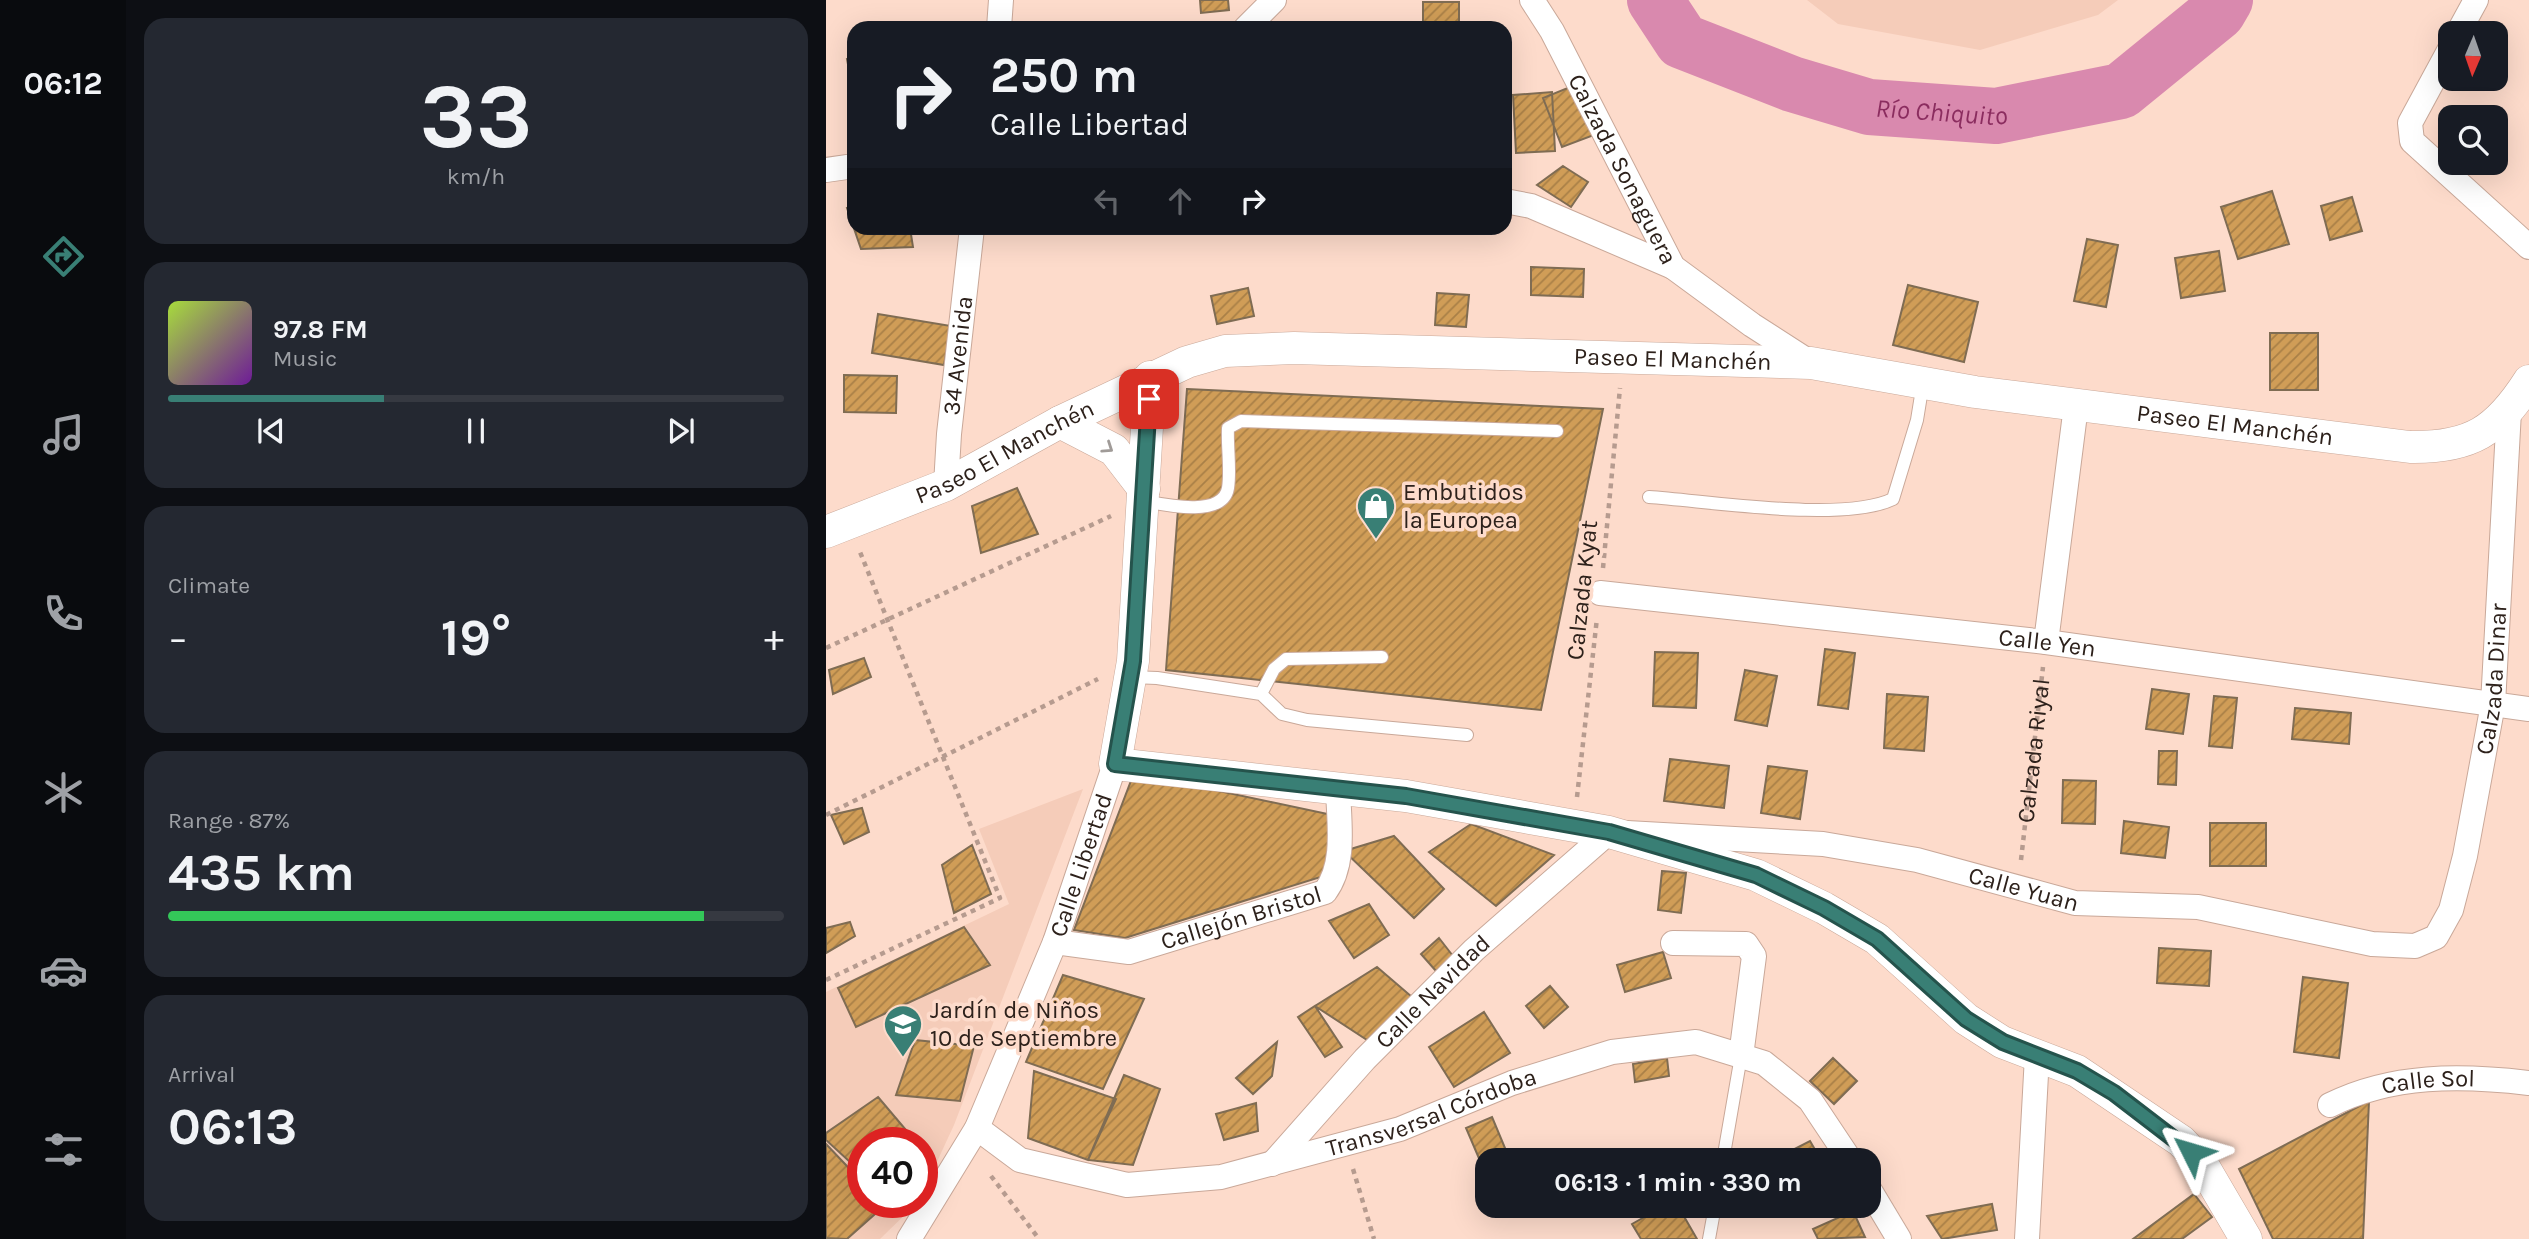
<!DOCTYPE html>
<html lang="en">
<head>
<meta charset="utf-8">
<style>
	body { margin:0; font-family:Karla,sans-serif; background:#242831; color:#f1f3f6; height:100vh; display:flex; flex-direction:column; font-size:26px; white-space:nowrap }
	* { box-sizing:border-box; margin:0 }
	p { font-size:23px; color:#9ea1a6 }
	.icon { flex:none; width:38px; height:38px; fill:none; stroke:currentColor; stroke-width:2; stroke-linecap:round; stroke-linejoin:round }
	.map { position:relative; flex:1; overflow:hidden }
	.drawer { display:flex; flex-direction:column; gap:18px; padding:18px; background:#0d0f14; width:700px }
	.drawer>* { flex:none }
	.top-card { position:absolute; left:21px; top:21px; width:665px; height:214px; border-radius:21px; box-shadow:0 7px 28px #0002; background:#171b24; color:#f1f3f6; overflow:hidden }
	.needle { width:46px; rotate:182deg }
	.controls { position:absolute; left:1612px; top:21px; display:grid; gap:14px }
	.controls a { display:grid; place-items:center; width:70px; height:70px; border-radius:14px; background:#171b24; box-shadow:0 7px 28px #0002; font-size:35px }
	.speed { position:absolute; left:21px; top:1127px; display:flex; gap:14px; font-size:35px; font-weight:700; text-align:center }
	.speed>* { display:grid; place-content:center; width:91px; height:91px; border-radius:50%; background:#171b24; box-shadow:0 7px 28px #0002; line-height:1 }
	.speed .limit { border:10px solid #d22; background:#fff; color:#111 }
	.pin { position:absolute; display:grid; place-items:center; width:60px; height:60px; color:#fff; margin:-30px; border-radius:14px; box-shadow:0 4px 10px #0006 }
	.me { position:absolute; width:77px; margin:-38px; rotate:310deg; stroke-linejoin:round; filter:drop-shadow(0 0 5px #0008) }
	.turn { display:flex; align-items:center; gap:24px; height:147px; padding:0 28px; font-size:32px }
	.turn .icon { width:91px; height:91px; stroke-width:2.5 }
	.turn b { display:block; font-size:49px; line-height:60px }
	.lanes { display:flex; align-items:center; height:66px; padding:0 28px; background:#0003; justify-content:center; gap:35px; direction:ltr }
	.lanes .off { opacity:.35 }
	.big { font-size:52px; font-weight:700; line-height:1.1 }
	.drawer .card { flex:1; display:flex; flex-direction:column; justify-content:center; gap:10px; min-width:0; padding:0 24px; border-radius:21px; background:#242831 }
	.drawer .dial { align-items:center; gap:0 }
	.dial b { font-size:91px; line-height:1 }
	.song { display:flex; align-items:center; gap:21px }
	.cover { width:84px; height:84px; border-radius:10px; background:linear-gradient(135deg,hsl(80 70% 55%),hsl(280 70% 35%)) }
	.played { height:7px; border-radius:4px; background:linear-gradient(90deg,#397f75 35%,#363941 35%) }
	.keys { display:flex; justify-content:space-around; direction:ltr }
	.heat { display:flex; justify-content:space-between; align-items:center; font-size:38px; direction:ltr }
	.charge { height:10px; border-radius:5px; background:linear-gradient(90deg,#34c759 87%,#363941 0) }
	.trip { position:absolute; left:649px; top:1148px; width:406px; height:70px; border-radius:21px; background:#171b24; box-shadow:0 7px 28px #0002; font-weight:700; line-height:70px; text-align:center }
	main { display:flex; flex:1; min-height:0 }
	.tab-bar { display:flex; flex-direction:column; width:126px; justify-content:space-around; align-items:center; background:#090b0e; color:#9ea1a6 }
	.tab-bar .icon { width:49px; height:49px }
	.tab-bar .active { color:#397f75 }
	.tab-bar b { font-size:32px; color:#f1f3f6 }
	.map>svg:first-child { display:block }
</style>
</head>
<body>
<main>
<nav class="tab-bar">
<b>06:12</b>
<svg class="icon active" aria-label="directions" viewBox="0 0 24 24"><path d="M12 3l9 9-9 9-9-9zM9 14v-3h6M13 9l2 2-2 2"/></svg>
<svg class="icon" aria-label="music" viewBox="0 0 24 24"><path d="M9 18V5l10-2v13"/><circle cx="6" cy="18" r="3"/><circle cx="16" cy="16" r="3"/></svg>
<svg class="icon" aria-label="phone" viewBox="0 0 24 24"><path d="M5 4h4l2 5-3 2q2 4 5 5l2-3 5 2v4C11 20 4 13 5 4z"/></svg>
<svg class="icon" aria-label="climate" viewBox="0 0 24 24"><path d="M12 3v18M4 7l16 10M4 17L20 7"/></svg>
<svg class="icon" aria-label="car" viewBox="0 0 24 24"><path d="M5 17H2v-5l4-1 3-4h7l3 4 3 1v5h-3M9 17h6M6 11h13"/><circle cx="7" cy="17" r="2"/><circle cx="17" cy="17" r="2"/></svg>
<svg class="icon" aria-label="filters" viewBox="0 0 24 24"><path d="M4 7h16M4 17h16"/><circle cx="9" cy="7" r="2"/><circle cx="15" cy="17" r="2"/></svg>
</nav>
<section class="drawer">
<div class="card dial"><b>33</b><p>km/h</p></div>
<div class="card">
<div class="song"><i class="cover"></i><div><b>97.8 FM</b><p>Music</p></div></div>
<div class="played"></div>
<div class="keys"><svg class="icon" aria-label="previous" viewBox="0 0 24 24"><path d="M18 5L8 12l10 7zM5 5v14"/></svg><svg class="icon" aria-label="pause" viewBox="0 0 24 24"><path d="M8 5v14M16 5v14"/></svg><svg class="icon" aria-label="next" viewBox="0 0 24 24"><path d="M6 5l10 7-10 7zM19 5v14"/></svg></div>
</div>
<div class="card"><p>Climate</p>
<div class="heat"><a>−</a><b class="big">19°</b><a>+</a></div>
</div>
<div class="card"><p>Range · 87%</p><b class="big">435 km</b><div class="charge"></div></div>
<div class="card"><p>Arrival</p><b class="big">06:13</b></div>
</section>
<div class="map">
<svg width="1703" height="1239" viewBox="0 0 1703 1239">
	<defs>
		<pattern id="building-hatch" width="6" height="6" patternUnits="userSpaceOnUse" patternTransform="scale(1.75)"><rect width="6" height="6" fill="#d09d57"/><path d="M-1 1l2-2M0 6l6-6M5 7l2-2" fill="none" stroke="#a98047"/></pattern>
	</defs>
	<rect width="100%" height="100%" fill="#fddbcb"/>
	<!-- built -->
	<path fill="#f5ccb9" d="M981,0H1292L1272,15L1154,50L1012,24Z
		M257,789L128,1125L96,1194V1143H37V1202H92L54,1239H0V992L183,904L153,829Z"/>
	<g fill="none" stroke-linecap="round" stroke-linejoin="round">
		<!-- river -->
		<path stroke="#d989ae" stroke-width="56" id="s1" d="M829,0L856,41L966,84L1043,107L1170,116L1295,91L1392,12L1399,0"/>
	</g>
	<!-- building -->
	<path fill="url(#building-hatch)" stroke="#7f6c53" stroke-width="2" d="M374,0H402L403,10L375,13Z
		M597,2H633V28H597Z
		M28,57V97L21,59Z
		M749,85L768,135L736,147L717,98Z
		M726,92L729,151L690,153L687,95Z
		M737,166L762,182L745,207L711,185Z
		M1446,191L1463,244L1412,259L1395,207Z
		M1526,197L1536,231L1504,240L1495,206Z
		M28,206V228H84L87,247L35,249L21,208Z
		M1261,239L1292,245L1280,307L1248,301Z
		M1393,251L1399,291L1355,298L1349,258Z
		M705,267L758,269L757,297L705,295Z
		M1082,285L1152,302L1138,362L1067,345Z
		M422,288L428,316L391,324L385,296Z
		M611,293L643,295L640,327L609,325Z
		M52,314L125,326L118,365L46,353Z
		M1444,333H1492V390H1444Z
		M18,375L71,376L70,413L18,412Z
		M361,389L777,409L715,710L340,670Z
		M191,488L212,534L155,553L146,506Z
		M999,649L1029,653L1022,709L992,705Z
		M829,652L872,653L870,708L827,706Z
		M38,658L45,677L7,694L3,670Z
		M919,670L951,676L941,726L909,720Z
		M1326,689L1363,694L1357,734L1320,729Z
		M1061,694L1102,697L1098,751L1058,748Z
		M1388,696L1411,698L1406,748L1383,746Z
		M1469,708L1525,713L1523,744L1466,739Z
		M1333,751H1351L1350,785L1332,784Z
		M844,759L903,766L898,808L838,801Z
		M942,766L981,771L974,819L935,813Z
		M308,773L511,816L501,875L299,938L248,930Z
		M1237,780L1270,781L1269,824L1236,823Z
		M36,808L43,832L18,844L5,815Z
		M1298,821L1343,827L1339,858L1295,853Z
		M1384,823H1440V866H1384Z
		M645,824L728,855L670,906L603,852Z
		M568,836L618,889L588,918L518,851Z
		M146,845L165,894L128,913L116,865Z
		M836,871L860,873L855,913L832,910Z
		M543,904L563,935L528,958L503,921Z
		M24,922L29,936L0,953V928Z
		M138,927L164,965L30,1027L12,988Z
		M613,938L627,956L610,971L595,954Z
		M1333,948L1385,951L1383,986L1331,983Z
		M837,952L845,978L799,992L791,965Z
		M551,967L586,997L541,1040L489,1006Z
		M237,975L318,999L277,1089L200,1062Z
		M1477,977L1522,983L1513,1058L1468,1052Z
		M724,986L742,1007L718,1028L700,1006Z
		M489,1006L516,1047L499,1057L472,1017Z
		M658,1012L684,1053L628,1087L603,1047Z
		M89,1040L148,1046L134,1101L70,1095Z
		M451,1042L446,1076L427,1094L410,1078Z
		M841,1058L843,1076L809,1082L807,1064Z
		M1007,1058L1031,1081L1008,1104L984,1081Z
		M208,1071L290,1099L262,1160L202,1138Z
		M298,1075L334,1089L307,1165L262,1160Z
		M52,1097L91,1143H37V1174L0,1140V1133Z
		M1543,1101L1537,1239H1447L1413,1169Z
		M430,1103L432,1131L398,1140L390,1114Z
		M666,1117L684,1160H662L661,1177L640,1128Z
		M984,1141L995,1160H947Z
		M0,1144L37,1183V1202H55L58,1206L21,1239L0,1238Z
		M96,1149L108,1162L96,1175Z
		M1368,1194L1386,1217L1356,1239H1307Z
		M1166,1204L1171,1230L1116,1239L1101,1216Z
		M838,1206H852L871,1239H815L806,1224Z
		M948,1206H965L952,1213Z
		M1027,1211L1039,1237L992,1239L987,1229Z"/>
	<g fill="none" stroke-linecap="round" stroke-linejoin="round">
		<!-- service casing -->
		<g stroke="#c9a899" stroke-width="14">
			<path id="service" d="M823,497C883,501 1017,523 1067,499L1091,420L1097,383
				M318,501C339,505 397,518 402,488C405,470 401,447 402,428L415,421L731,431
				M305,677L331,678L435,694L456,714L481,720L641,735
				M435,694L448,669L460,659L556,657
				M897,1160L915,1056
				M883,1239L889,1206"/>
		</g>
		<!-- minor casing -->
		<g stroke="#c9a899" stroke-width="26">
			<g id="minor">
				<path id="s3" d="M706,0L726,31L847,267L926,325L985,363"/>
				<path d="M173,28L175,0"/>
				<path d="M420,28L448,0"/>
				<path d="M1632,33L1650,0"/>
				<path d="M1624,49L1584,123L1586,141L1703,247"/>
				<path d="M0,170L28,166"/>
				<path d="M679,201L705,206L847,267"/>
				<path id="s4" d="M120,485L123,434L146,228"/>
				<path id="s5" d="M774,593L1220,642L1703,709"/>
				<path d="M1220,642L1250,406"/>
				<path id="s6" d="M229,942L303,952L499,892C520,864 513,823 512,790"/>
				<path d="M847,943L920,944L928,956L915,1056"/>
				<path id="s7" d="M1504,1105C1566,1074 1635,1075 1703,1083"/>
				<path id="s8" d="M151,1128L194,1160L301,1185L395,1177L574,1129L686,1083L786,1052L870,1042L938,1063L984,1100L1024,1160"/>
				<path id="s9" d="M446,1164L539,1059L648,950L783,832L997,844L1091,860L1249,903L1372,907L1546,944L1589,946L1610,937L1625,910L1639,856L1667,704L1683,411"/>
				<path d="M1043,1189L1073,1239"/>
				<path id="s10" d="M83,1239L151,1128L229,942L289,764"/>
				<path d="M1201,1239L1211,1056"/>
			</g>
		</g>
		<!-- tertiary casing -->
		<g stroke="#c9a899" stroke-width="33">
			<g id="tertiary">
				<path d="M324,377L307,661L289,764L580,796L783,832L930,875L998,908L1051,939L1140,1019L1176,1042L1251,1071L1355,1141L1375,1162L1420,1239"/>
				<path d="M234,422L288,450L318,489"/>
				<path id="s11" d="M0,532L120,485L234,422L361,362L399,351L468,348L985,363L1149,392L1584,447C1645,448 1671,431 1703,381"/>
			</g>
		</g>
		<!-- path -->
		<g stroke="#b69b8f" stroke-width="4.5" stroke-dasharray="5 5" stroke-linecap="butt">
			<path d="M777,568L794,388"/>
			<path d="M0,648L285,516"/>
			<path d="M751,797L771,618"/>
			<path d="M0,815L272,679"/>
			<path id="s2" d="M1195,860L1217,667"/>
			<path d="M0,980L174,898L34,552"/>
			<path d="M527,1169L548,1239"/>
			<path d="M165,1176L213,1239"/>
		</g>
		<!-- service -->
		<use href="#service" stroke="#fff" stroke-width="12"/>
		<!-- minor -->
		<use href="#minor" stroke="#fff" stroke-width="24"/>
		<!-- tertiary -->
		<use href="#tertiary" stroke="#fff" stroke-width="32"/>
	</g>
	<!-- one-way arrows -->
	<defs><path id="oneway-chevron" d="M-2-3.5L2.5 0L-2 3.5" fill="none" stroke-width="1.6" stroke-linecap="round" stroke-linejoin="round" transform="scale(1.75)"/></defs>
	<use stroke="#a09b98" href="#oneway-chevron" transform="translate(282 448) rotate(34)"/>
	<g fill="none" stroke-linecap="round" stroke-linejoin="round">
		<!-- route casing -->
		<g stroke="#25534c" stroke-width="18">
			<path id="route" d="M323,399L307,661L289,764L580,796L783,832L930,875L998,908L1051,939L1140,1019L1177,1042L1251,1071L1288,1093L1365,1152"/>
		</g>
		<!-- route -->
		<use href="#route" stroke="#397f75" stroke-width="12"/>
	</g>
	<!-- icons -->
	<defs>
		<g id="shop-pin" transform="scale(2.0125)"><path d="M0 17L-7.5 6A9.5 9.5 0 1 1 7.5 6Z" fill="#397f75" stroke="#fddbcb"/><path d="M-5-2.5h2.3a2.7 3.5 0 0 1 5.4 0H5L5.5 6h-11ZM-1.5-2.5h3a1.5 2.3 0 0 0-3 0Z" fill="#fff"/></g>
		<g id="school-pin" transform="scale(2.0125)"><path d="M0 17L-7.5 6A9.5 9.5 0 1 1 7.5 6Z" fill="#397f75" stroke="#fddbcb"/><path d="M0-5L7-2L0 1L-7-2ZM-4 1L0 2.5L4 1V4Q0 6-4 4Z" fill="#fff"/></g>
	</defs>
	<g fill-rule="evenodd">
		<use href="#shop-pin" x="550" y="506"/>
		<use href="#school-pin" x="77" y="1024"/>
	</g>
	<g text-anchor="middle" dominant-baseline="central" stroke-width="7" stroke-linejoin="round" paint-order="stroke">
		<!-- street labels -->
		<g font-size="24" fill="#2d211b" stroke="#fddbcb">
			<text stroke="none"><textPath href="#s3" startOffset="192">Calzada Sonaguera</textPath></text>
			<text stroke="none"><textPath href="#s4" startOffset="130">34 Avenida</textPath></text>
			<text stroke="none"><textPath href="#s11" startOffset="887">Paseo El Manchén</textPath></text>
			<text stroke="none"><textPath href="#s11" startOffset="1454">Paseo El Manchén</textPath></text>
			<text stroke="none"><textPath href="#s11" startOffset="196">Paseo El Manchén</textPath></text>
			<text transform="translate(756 590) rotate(-84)">Calzada Kyat</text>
			<text stroke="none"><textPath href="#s5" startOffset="450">Calle Yen</textPath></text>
			<text stroke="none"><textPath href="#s9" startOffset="1580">Calzada Dinar</textPath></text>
			<text stroke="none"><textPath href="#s2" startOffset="110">Calzada Riyal</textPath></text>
			<text stroke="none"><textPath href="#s10" startOffset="413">Calle Libertad</textPath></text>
			<text stroke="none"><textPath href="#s9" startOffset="894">Calle Yuan</textPath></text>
			<text stroke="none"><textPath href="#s6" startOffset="192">Callejón Bristol</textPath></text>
			<text stroke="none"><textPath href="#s9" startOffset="236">Calle Navidad</textPath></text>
			<text stroke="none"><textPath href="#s7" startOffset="102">Calle Sol</textPath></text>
			<text stroke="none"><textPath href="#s8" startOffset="478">Transversal Córdoba</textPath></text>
		</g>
		<!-- poi labels -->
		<g font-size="24" fill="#2d211b" stroke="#fddbcb" text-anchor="start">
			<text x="577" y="492">Embutidos<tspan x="577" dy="28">la Europea</tspan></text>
			<text x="104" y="1010">Jardín de Niños<tspan x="104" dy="28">10 de Septiembre</tspan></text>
		</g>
		<!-- water labels -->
		<g font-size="26" font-style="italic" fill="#8b2d5f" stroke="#fddbcb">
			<text stroke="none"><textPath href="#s1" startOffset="320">Río Chiquito</textPath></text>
		</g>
	</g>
</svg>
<div class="controls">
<a><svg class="needle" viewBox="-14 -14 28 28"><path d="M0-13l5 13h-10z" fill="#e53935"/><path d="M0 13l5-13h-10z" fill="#9ea1a6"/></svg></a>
<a><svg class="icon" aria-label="search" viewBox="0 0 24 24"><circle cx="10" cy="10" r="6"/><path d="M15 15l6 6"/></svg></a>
</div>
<div class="speed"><div class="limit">40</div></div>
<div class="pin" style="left:323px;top:399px;background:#d93025"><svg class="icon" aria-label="arrive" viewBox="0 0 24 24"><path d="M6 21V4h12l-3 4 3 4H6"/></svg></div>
<svg class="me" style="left:1365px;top:1152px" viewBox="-20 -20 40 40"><path d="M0-17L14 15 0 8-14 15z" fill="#397f75" stroke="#fff" stroke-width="4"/></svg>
<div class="trip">06:13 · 1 min · 330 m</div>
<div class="top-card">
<div class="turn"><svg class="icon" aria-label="right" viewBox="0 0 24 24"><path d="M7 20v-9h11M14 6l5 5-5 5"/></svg><div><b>250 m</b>Calle Libertad</div></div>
<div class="lanes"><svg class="icon off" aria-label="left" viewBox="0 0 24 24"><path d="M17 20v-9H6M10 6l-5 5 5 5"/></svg><svg class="icon off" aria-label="ahead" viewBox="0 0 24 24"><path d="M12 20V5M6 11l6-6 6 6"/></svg><svg class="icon" aria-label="right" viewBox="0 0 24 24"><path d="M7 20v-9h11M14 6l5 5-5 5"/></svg></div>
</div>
</div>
</main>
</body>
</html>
